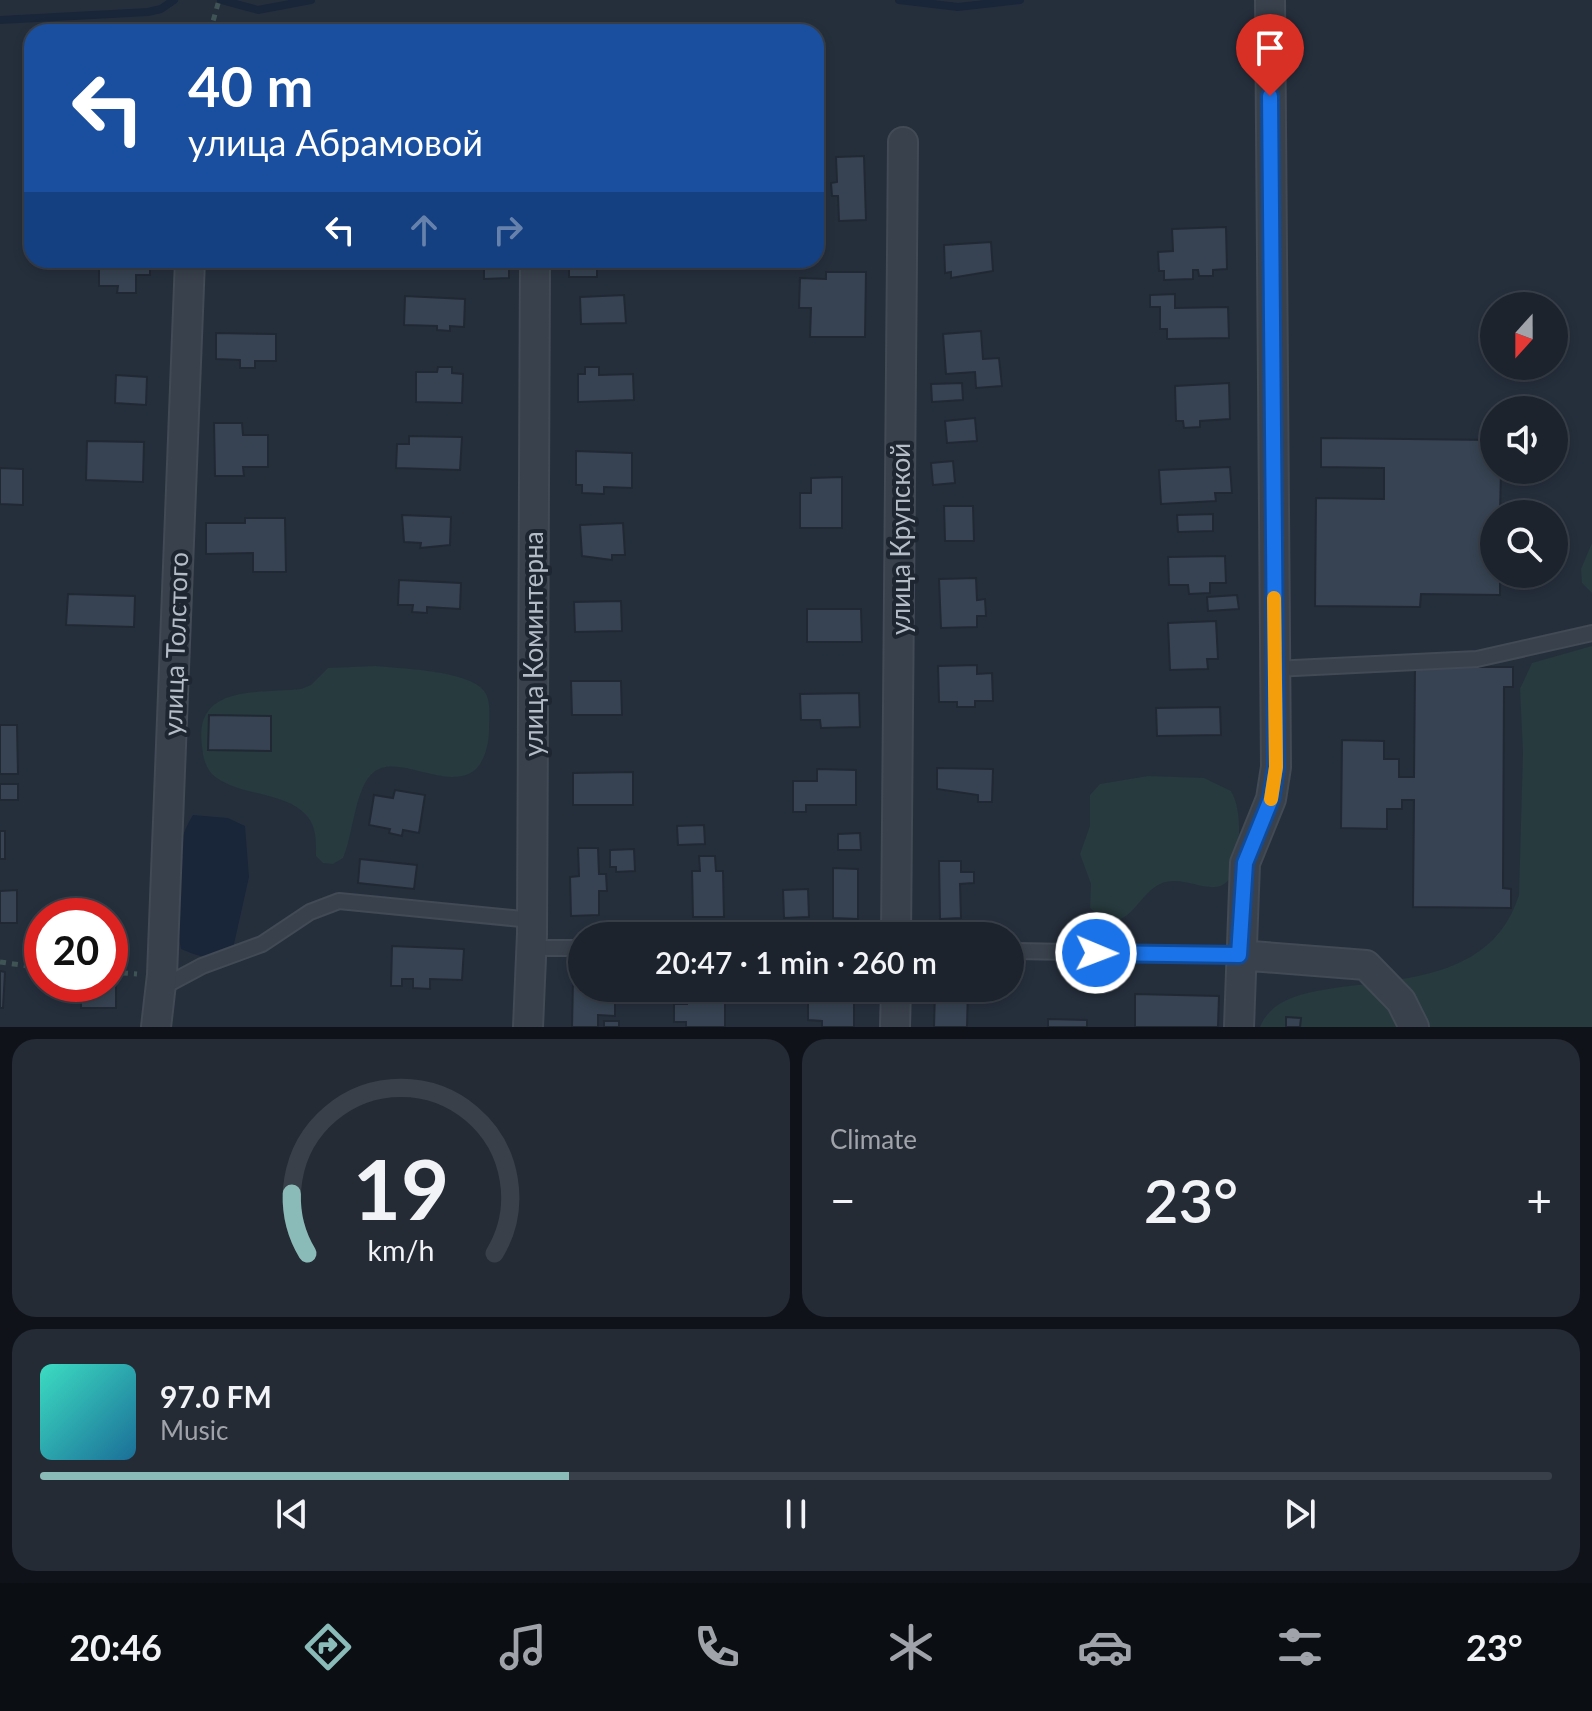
<!DOCTYPE html>
<html lang="en">
<head>
<meta charset="utf-8">
<style>
	body { margin:0; font-family:Lato,sans-serif; background:#252b35; color:#f1f3f6; height:100vh; display:flex; flex-direction:column; font-size:30px; white-space:nowrap }
	* { box-sizing:border-box; margin:0 }
	p { font-size:26px; color:#a0a4aa }
	.icon { flex:none; width:44px; height:44px; fill:none; stroke:currentColor; stroke-width:2; stroke-linecap:round; stroke-linejoin:round }
	.map { position:relative; height:1027px; overflow:hidden }
	.details { display:flex; flex-direction:column; gap:12px; padding:12px; background:#0f1319; flex:1 }
	.details>* { flex:none }
	.top-card { position:absolute; left:24px; top:24px; width:800px; height:244px; border-radius:24px; box-shadow:0 4px 12px #0003,0 0 0 2px #3a4049; background:#1a4fa0; color:#fff; overflow:hidden }
	.needle { width:52px; rotate:201deg }
	.buttons { position:absolute; left:1480px; top:292px; display:grid; gap:16px }
	.buttons a { display:grid; place-items:center; width:88px; height:88px; border-radius:50%; background:#1c232d; box-shadow:0 4px 12px #0003,0 0 0 2px #3a4049; font-size:40px }
	.speed { position:absolute; left:24px; top:898px; display:flex; gap:16px; font-size:40px; font-weight:700; text-align:center }
	.speed>* { display:grid; place-content:center; width:104px; height:104px; border-radius:50%; background:#1c232d; box-shadow:0 4px 12px #0003,0 0 0 2px #3a4049; line-height:1 }
	.speed .limit { border:12px solid #d22; background:#fff; color:#111 }
	.pin { position:absolute; display:grid; place-items:center; width:68px; height:68px; color:#fff; margin:-82px -34px; border-radius:50% 50% 50% 0; rotate:-45deg; box-shadow:0 0 8px #0007 }
	.pin .icon { rotate:45deg }
	.me { position:absolute; width:88px; margin:-44px; rotate:91deg; stroke-linejoin:round; filter:drop-shadow(0 0 6px #0008) }
	.turn { display:flex; align-items:center; gap:28px; height:168px; padding:0 32px; font-size:36px }
	.turn .icon { width:104px; height:104px; stroke-width:2.5 }
	.turn b { display:block; font-size:56px; line-height:68px }
	.lanes { display:flex; align-items:center; height:76px; padding:0 32px; background:#0003; justify-content:center; gap:40px; direction:ltr }
	.lanes .off { opacity:.35 }
	.big { font-size:60px; font-weight:600; line-height:1.1 }
	.details .card { flex:1; display:flex; flex-direction:column; justify-content:center; gap:12px; min-width:0; padding:0 28px; border-radius:24px; background:#252b35 }
	.details .dial { align-items:center; gap:0 }
	.dial svg { height:208px; overflow:visible; fill:none; stroke:#3a4049; stroke-width:7; stroke-linecap:round; text-anchor:middle }
	.dial text { fill:#f1f3f6; stroke:none }
	.song { display:flex; align-items:center; gap:24px }
	.cover { width:96px; height:96px; border-radius:12px; background:linear-gradient(135deg,hsl(170 70% 55%),hsl(200 70% 35%)) }
	.played { height:8px; border-radius:4px; background:linear-gradient(90deg,#8bbbb9 35%,#3a4049 35%) }
	.keys { display:flex; justify-content:space-around; direction:ltr }
	.heat { display:flex; justify-content:space-between; align-items:center; font-size:44px; direction:ltr }
	.details .tiles { flex:1; display:grid; gap:12px; grid-template-columns:1fr 1fr }
	.card:last-child { grid-column:span 2 }
	.trip { position:absolute; left:568px; top:922px; width:456px; height:80px; border-radius:40px; background:#1c232d; box-shadow:0 4px 12px #0003,0 0 0 2px #3a4049; font-weight:600; line-height:80px; text-align:center }
	.dock { display:flex; height:128px; justify-content:space-around; align-items:center; background:#0b0e12; color:#a0a4aa }
	.dock .icon { width:56px; height:56px }
	.dock .current { color:#8bbbb9 }
	.dock b { font-size:36px; color:#f1f3f6 }
	.map>svg:first-child { display:block }
</style>
</head>
<body>
<div class="map">
<svg width="1592" height="1027" viewBox="0 0 1592 1027">
	<rect width="100%" height="100%" fill="#252f3c"/>
	<!-- green -->
	<path fill="#273a3d" d="M1592,543V593L1582,583L1581,569Z
		M1592,646V1027H1260C1288,953 1479,1024 1519,895L1523,752L1520,689L1532,663Z
		M376,666C401,669 474,670 486,694C491,703 489,720 489,730C489,743 485,761 475,770C447,792 398,753 374,772C355,786 353,836 343,858L333,864L323,863L316,856C316,838 317,824 302,811C279,792 241,795 217,778C206,771 203,758 202,746C193,683 261,694 301,689L311,685L328,668Z
		M1148,776L1204,778L1231,791C1240,807 1240,829 1238,847C1232,919 1191,869 1160,884C1139,894 1134,922 1107,922L1090,908L1091,884L1080,854L1090,826V795L1100,784Z"/>
	<!-- water -->
	<path fill="#192639" d="M193,815L228,818L245,826L249,877L232,953C214,962 200,957 181,949C173,910 170,849 193,815Z"/>
	<g fill="none" stroke-linecap="round" stroke-linejoin="round">
		<!-- stream -->
		<path stroke="#192639" stroke-width="8" d="M221,0L258,10L311,0
			M899,0L958,7L1020,0
			M0,20L148,12L161,9L174,0"/>
	</g>
	<!-- building -->
	<path fill="#374352" stroke="#202833" stroke-width="2" d="M864,156L866,220L839,221L838,196H832L831,183L837,182L836,157Z
		M1226,227L1227,269L1213,270V276H1199L1198,270H1193V279L1164,280V271H1159L1158,252L1173,251L1172,229Z
		M991,242L993,271L951,278V272L945,273L944,245Z
		M99,260H150V275H136V293H117L118,286H99Z
		M569,260H606V263H597V277H569Z
		M484,261H509V278L484,279Z
		M826,272H866L865,337H810L811,308H799L800,278L826,279Z
		M1175,294V308L1228,307L1229,338L1167,339V329H1160V307H1150V295Z
		M624,295L626,323L581,324L580,297Z
		M405,296L465,299L464,327L450,326V331L437,330V326L404,325Z
		M981,331L983,359L999,358L1002,386L976,388L975,372L946,374L943,334Z
		M216,333L276,334V361H255V368H240V360L216,359Z
		M438,367H452V373L463,374L462,403L416,402V372H437Z
		M585,367H599V375L633,374L634,400L578,402V374H585Z
		M116,375L147,377L146,405L115,403Z
		M962,383L963,400L932,402L931,384Z
		M1229,383L1230,419L1200,421V427L1184,428L1183,421H1176L1175,386Z
		M975,418L977,441L947,443L945,421Z
		M214,423H242L243,435H268V467H243L244,476H215Z
		M409,436L462,437L460,470L396,468L397,444H409Z
		M1321,438L1494,440V470H1501L1500,514H1494V574H1500V595L1421,594L1420,607L1315,606L1316,498L1384,499V468L1321,467Z
		M87,441L144,442L143,482L86,480Z
		M576,451L632,453V488L604,487V494L582,493V485H576Z
		M953,461L955,483L933,485L931,463Z
		M1230,467L1232,493H1215L1216,501L1161,504L1159,470Z
		M0,468L23,469V505L0,504Z
		M842,477V528H800V493H811V478Z
		M944,506H973L974,541H945Z
		M1213,514V531L1178,532L1177,515Z
		M402,515L451,517L450,545L420,548L421,543L404,542Z
		M245,518H285L286,572H253V553L206,554V523H245Z
		M623,523L625,555H612V560L582,556L580,525Z
		M1225,556L1226,583H1210V593L1189,594L1188,585H1169L1168,557Z
		M976,578L977,600L985,599L986,616H977V627L941,628L939,579Z
		M399,580L461,583L460,609L427,607V613L412,612L413,605H398Z
		M68,594L135,596L134,627L66,625Z
		M1237,595L1239,609L1208,611L1207,597Z
		M621,601L622,631L575,632L574,602Z
		M807,609H861L862,642H807Z
		M1216,621L1218,659H1207L1208,669L1170,670L1168,623Z
		M977,665V674L992,673L993,701H975V707H957V702H939L938,666Z
		M1415,667H1513V687H1504L1503,888L1511,889V908L1413,907L1414,800H1402V809H1387V829L1341,828L1342,740L1384,741V759H1399V777H1414Z
		M571,681H621L622,715H572Z
		M859,693L860,727L821,728L820,720H801L800,694Z
		M1220,707L1221,735L1157,736L1156,708Z
		M209,715L271,716V751L208,750Z
		M0,725H17L18,774H0Z
		M937,768L993,769L992,802H978V795L937,789Z
		M817,769L856,770V805H806V812H793V781H817Z
		M633,772V805H573V773Z
		M0,784H18V800H0Z
		M395,790L425,795L419,833L403,830L402,836L389,833L390,829L369,825L374,795L393,798Z
		M704,825L705,844L678,845L677,826Z
		M0,831H5V859H0Z
		M860,833L861,850H838V834Z
		M578,848H598L599,874H606L607,891H599V915L571,916L570,877L579,876Z
		M634,849L635,871L616,872V867H610V850Z
		M699,856H715L716,871H723L724,917H693L692,871H700Z
		M360,859L417,865L414,889L358,883Z
		M939,861H961V872H974V883L960,884L961,918L940,919Z
		M833,868L858,869V919L833,918Z
		M808,889L809,917L784,918L783,890Z
		M17,890V923H0V891Z
		M392,946L464,949L462,980L430,979V989L413,988V979H402V986H391Z
		M0,971L5,972L3,1008H0Z
		M573,979H582V988H599V997L615,998V1016L598,1015V1027H572Z
		M81,985L116,986V1008H81Z
		M638,988H655V994H638Z
		M687,988H725V1027H686V1022H674V1004H687Z
		M808,988H854V1027H822V1021L808,1020Z
		M945,988H968L967,1027H934L935,991Z
		M1135,994L1219,996L1218,1027H1135Z
		M1286,1017L1301,1018L1300,1027H1286Z
		M1048,1019L1087,1020V1027H1048Z
		M604,1021H619V1027H604Z"/>
	<g fill="none" stroke-linecap="round" stroke-linejoin="round">
		<!-- lane casing -->
		<g stroke="#424a55" stroke-width="18">
			<path id="lane" d="M1274,669L1477,659L1592,633
				M530,948H582
				M1010,951L1239,955
				M159,989L202,966L262,944L310,912L339,901L532,920"/>
		</g>
		<!-- street casing -->
		<g stroke="#424a55" stroke-width="32">
			<path id="street" d="M896,936L903,142
				M1239,955L1366,965L1401,1001L1414,1027
				M156,1027L162,975L190,260
				M528,1027L532,934L535,260
				M895,1027L896,988
				M1239,1027L1245,863L1271,799L1276,767L1270,0"/>
		</g>
		<!-- path -->
		<path stroke="#405355" stroke-width="5" stroke-dasharray="6 6" stroke-linecap="butt" d="M210,32L219,0
			M0,962L42,968
			M110,972L137,974"/>
		<!-- lane -->
		<use href="#lane" stroke="#39414c" stroke-width="14"/>
		<!-- street -->
		<use href="#street" stroke="#39414c" stroke-width="28"/>
	</g>
	<g fill="none" stroke-linecap="round" stroke-linejoin="round">
		<!-- route casing -->
		<g stroke="#114b97" stroke-width="20">
			<path id="route" d="M1096,953L1239,955L1245,863L1271,799L1276,767L1270,96"/>
		</g>
		<!-- route -->
		<use href="#route" stroke="#1a73e8" stroke-width="14"/>
		<!-- slow -->
		<path stroke="#f59e0b" stroke-width="14" d="M1271,799L1276,767L1274,598"/>
	</g>
	<g text-anchor="middle" dominant-baseline="central" stroke-width="8" stroke-linejoin="round" paint-order="stroke">
		<!-- street labels -->
		<g font-size="26" fill="#b4bcc7" stroke="#1e2631">
			<text transform="translate(900 539) rotate(-90)">улица Крупской</text>
			<text transform="translate(175 644) rotate(-88)">улица Толстого</text>
			<text transform="translate(533 644) rotate(-90)">улица Коминтерна</text>
		</g>
	</g>
</svg>
<div class="buttons">
<a><svg class="needle" viewBox="-14 -14 28 28"><path d="M0-13l5 13h-10z" fill="#e53935"/><path d="M0 13l5-13h-10z" fill="#a0a4aa"/></svg></a>
<a><svg class="icon" aria-label="sound" viewBox="0 0 24 24"><path d="M4 9h4l5-4v14l-5-4H4zM17 9q2 3 0 6"/></svg></a>
<a><svg class="icon" aria-label="search" viewBox="0 0 24 24"><circle cx="10" cy="10" r="6"/><path d="M15 15l6 6"/></svg></a>
</div>
<div class="speed"><div class="limit">20</div></div>
<div class="pin" style="left:1270px;top:96px;background:#d93025"><svg class="icon" aria-label="arrive" viewBox="0 0 24 24"><path d="M6 21V4h12l-3 4 3 4H6"/></svg></div>
<svg class="me" style="left:1096px;top:953px" viewBox="-20 -20 40 40"><circle r="17" fill="#1a73e8" stroke="#fff" stroke-width="3"/><path d="M0-11L8 9 0 5-8 9z" fill="#fff"/></svg>
<div class="trip">20:47 · 1 min · 260 m</div>
<div class="top-card">
<div class="turn"><svg class="icon" aria-label="left" viewBox="0 0 24 24"><path d="M17 20v-9H6M10 6l-5 5 5 5"/></svg><div><b>40 m</b>улица Абрамовой</div></div>
<div class="lanes"><svg class="icon" aria-label="left" viewBox="0 0 24 24"><path d="M17 20v-9H6M10 6l-5 5 5 5"/></svg><svg class="icon off" aria-label="ahead" viewBox="0 0 24 24"><path d="M12 20V5M6 11l6-6 6 6"/></svg><svg class="icon off" aria-label="right" viewBox="0 0 24 24"><path d="M7 20v-9h11M14 6l5 5-5 5"/></svg></div>
</div>
</div>
<section class="details">
<div class="tiles">
<div class="card dial"><svg viewBox="0 0 100 80">
<path d="M14 69A42 42 0 1 1 86 69"/>
<path d="M14 69A42 42 0 0 1 8 46" stroke="#8bbbb9"/>
<text x="50" y="56" font-size="32" font-weight="700">19</text>
<text x="50" y="72" font-size="11">km/h</text>
</svg></div>
<div class="card"><p>Climate</p>
<div class="heat"><a>−</a><b class="big">23°</b><a>+</a></div>
</div>
<div class="card">
<div class="song"><i class="cover"></i><div><b>97.0 FM</b><p>Music</p></div></div>
<div class="played"></div>
<div class="keys"><svg class="icon" aria-label="previous" viewBox="0 0 24 24"><path d="M18 5L8 12l10 7zM5 5v14"/></svg><svg class="icon" aria-label="pause" viewBox="0 0 24 24"><path d="M8 5v14M16 5v14"/></svg><svg class="icon" aria-label="next" viewBox="0 0 24 24"><path d="M6 5l10 7-10 7zM19 5v14"/></svg></div>
</div>
</div>
</section>
<nav class="dock">
<b>20:46</b>
<svg class="icon current" aria-label="directions" viewBox="0 0 24 24"><path d="M12 3l9 9-9 9-9-9zM9 14v-3h6M13 9l2 2-2 2"/></svg>
<svg class="icon" aria-label="music" viewBox="0 0 24 24"><path d="M9 18V5l10-2v13"/><circle cx="6" cy="18" r="3"/><circle cx="16" cy="16" r="3"/></svg>
<svg class="icon" aria-label="phone" viewBox="0 0 24 24"><path d="M5 4h4l2 5-3 2q2 4 5 5l2-3 5 2v4C11 20 4 13 5 4z"/></svg>
<svg class="icon" aria-label="climate" viewBox="0 0 24 24"><path d="M12 3v18M4 7l16 10M4 17L20 7"/></svg>
<svg class="icon" aria-label="car" viewBox="0 0 24 24"><path d="M5 17H2v-5l4-1 3-4h7l3 4 3 1v5h-3M9 17h6M6 11h13"/><circle cx="7" cy="17" r="2"/><circle cx="17" cy="17" r="2"/></svg>
<svg class="icon" aria-label="filters" viewBox="0 0 24 24"><path d="M4 7h16M4 17h16"/><circle cx="9" cy="7" r="2"/><circle cx="15" cy="17" r="2"/></svg>
<b>23°</b>
</nav>
</body>
</html>
